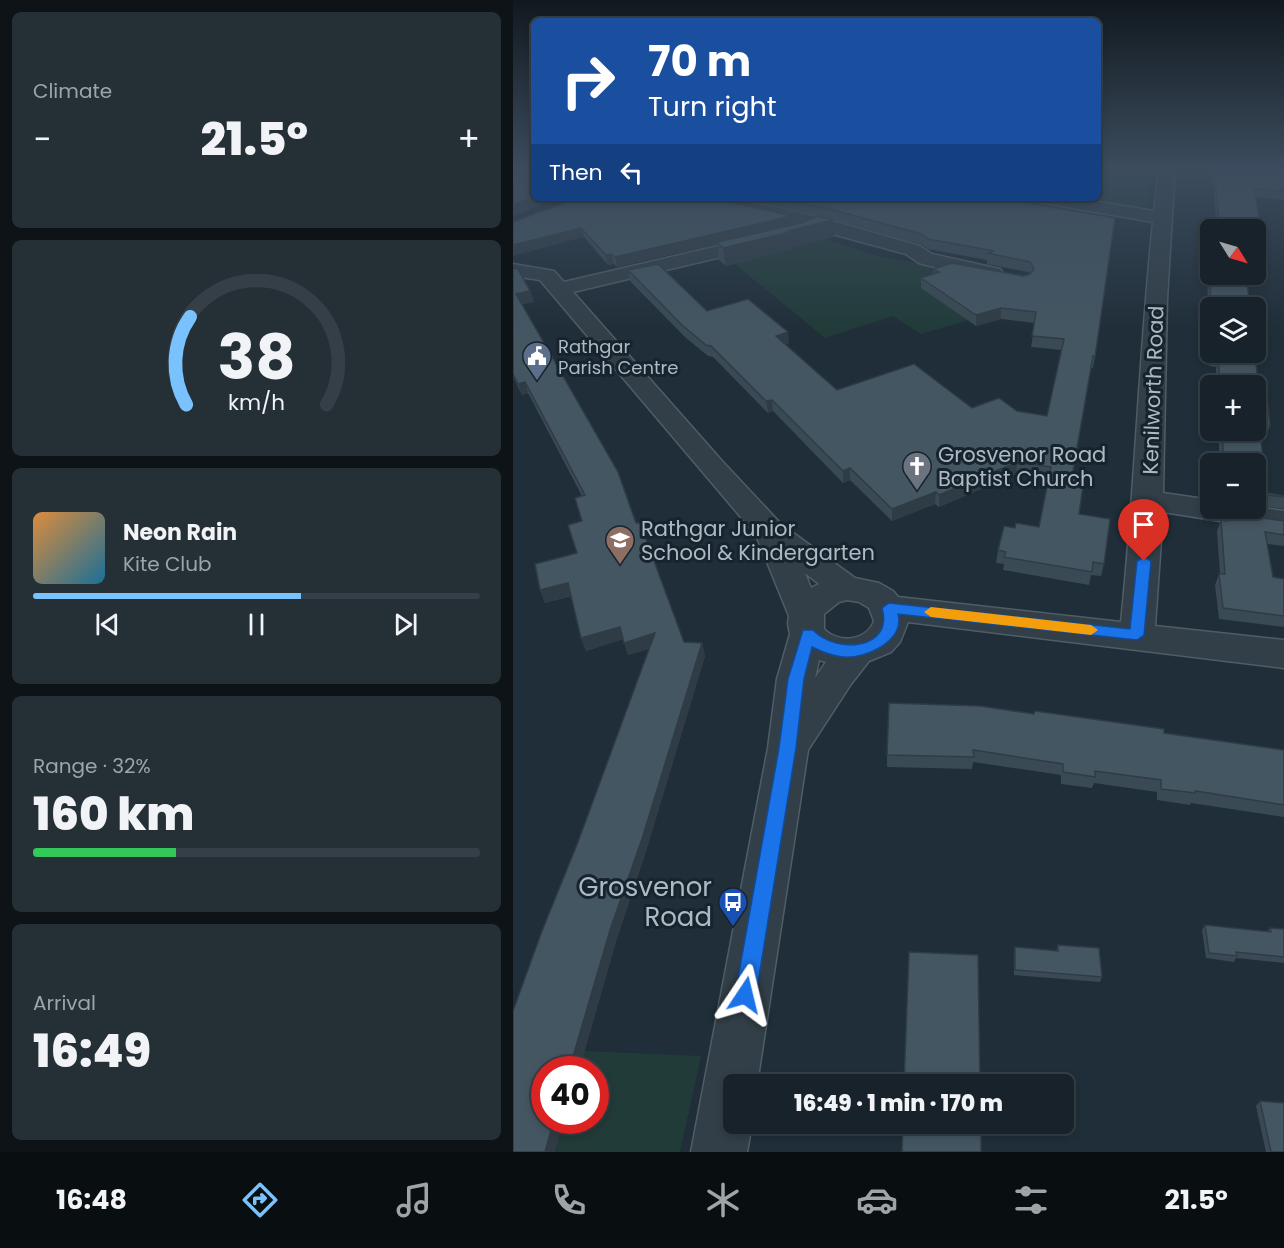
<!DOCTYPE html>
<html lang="en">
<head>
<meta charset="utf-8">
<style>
	body { margin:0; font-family:Poppins,sans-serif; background:#242f36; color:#f1f3f6; height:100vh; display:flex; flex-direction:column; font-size:22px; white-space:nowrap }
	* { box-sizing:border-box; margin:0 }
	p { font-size:20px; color:#9ea4a8 }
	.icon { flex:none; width:33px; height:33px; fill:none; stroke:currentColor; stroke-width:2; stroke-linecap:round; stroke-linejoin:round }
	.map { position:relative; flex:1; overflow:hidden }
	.drawer { display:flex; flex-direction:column; gap:12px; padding:12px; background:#0d1317; width:513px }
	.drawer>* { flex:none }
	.banner { position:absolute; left:18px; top:18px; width:570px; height:183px; border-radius:9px; box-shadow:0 3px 9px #0003,0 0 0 2px #363f47; background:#1a4fa0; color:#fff; overflow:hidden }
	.needle { width:39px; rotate:127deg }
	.tools { position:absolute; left:687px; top:219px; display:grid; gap:12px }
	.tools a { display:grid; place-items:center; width:66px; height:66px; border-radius:9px; background:#17222a; box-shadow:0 3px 9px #0003,0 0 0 2px #363f47; font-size:30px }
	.speed { position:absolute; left:18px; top:1056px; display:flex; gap:12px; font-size:30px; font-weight:700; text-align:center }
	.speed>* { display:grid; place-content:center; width:78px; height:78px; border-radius:50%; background:#17222a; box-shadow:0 3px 9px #0003,0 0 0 2px #363f47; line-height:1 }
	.speed .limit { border:9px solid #d22; background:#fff; color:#111 }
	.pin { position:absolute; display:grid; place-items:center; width:51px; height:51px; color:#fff; margin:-62px -26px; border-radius:50% 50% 50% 0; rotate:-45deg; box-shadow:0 0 6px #0007 }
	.pin .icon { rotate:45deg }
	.me { position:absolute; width:66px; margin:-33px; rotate:10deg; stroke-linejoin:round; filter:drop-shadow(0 0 4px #0008) }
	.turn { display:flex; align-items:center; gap:21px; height:126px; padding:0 18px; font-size:27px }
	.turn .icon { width:78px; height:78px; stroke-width:2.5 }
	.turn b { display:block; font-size:42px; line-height:51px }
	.then { display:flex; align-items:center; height:57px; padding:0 18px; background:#0003; gap:12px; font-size:22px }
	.big { font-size:45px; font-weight:800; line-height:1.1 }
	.drawer .card { flex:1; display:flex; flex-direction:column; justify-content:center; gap:9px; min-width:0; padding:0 21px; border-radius:9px; background:#242f36 }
	.drawer .dial { align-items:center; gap:0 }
	.dial svg { height:156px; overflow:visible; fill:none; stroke:#363f47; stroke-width:7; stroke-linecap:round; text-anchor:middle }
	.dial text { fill:#f1f3f6; stroke:none }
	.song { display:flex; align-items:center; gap:18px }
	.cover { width:72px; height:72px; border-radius:9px; background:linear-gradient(135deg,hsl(30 70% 55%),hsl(200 70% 35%)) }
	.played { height:6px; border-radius:3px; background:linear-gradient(90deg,#79c2fe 60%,#363f47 60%) }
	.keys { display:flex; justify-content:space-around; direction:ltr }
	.heat { display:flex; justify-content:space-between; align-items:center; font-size:33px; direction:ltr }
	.charge { height:9px; border-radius:4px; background:linear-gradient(90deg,#34c759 32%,#363f47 0) }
	.trip { position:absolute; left:210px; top:1074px; width:351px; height:60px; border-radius:9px; background:#17222a; box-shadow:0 3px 9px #0003,0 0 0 2px #363f47; font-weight:800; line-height:60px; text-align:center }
	.tab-bar { display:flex; height:96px; justify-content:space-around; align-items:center; background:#090e11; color:#9ea4a8 }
	.tab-bar .icon { width:42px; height:42px }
	.tab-bar .current { color:#79c2fe }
	.tab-bar b { font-size:27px; color:#f1f3f6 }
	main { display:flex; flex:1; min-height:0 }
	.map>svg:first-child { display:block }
</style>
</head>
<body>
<main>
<section class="drawer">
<div class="card"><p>Climate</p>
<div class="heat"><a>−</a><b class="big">21.5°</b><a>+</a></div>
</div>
<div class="card dial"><svg viewBox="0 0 100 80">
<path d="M14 69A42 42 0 1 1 86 69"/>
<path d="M14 69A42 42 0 0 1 16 24" stroke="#79c2fe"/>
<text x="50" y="56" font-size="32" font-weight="700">38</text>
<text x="50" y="72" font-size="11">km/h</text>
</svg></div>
<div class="card">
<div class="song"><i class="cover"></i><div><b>Neon Rain</b><p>Kite Club</p></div></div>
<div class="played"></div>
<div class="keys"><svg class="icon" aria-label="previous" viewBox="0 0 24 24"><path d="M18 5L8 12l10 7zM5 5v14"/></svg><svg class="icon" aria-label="pause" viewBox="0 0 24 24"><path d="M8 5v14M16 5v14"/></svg><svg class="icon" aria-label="next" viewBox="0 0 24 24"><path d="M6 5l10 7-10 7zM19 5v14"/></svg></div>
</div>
<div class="card"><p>Range · 32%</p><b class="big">160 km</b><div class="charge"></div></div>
<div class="card"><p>Arrival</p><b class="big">16:49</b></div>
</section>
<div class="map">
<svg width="771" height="1152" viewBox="0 0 771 1152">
	<rect width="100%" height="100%" fill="#1f2e38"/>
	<!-- green -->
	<path fill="#213b39" d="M585,169H639L634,208L572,198H585Z
		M292,233L361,255L486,279L493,309L408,334L380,316L312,338L212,256Z
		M71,1051L188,1056L167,1152H42L51,1121L82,1120V1070L66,1069Z"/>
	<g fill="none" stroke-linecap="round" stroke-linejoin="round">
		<!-- minor casing -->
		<g stroke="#505d66" stroke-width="3">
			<path id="minor" d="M646,169H662L654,299L650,493L698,500V508L742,507L771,511V531L650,512L642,626L771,640V668L395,622L387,642L378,652L356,661L338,684L295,750L244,1084H220V1124H239L234,1152H178L255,748L264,679L277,634L275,624L276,616L243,535L27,280L0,276V264L41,271L51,282L248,236L255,238L258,242L255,246L60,292L209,461L268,524L342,578L366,583L380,591L385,597L608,622C622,489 626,355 640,222L530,203L524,202L521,198H562L641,211ZM292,573L306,584L298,588ZM334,600L346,602L356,608L361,621C354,641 325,644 311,629V614L326,602ZM306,660L313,662L302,678Z
				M183,198C253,198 339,227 407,246L419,254L487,269L490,273L487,277L480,279L413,265L406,263L393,254L312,232L186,202Z"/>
		</g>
		<!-- minor -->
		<use href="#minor" fill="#323f48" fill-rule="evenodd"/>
	</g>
	<!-- wall -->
	<path fill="#3a4a54" d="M699,169H771V200L742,197L749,232L746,241H742V230H704Z
		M225,198H488L582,357L580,368H578L559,477L566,514L591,564L588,576L578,575L576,585L490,570L491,564L483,563L485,550L502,528L526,527L536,479L503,474L426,507L422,504L379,521L337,480L330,483L260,411L255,413L200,357L195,356L172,337L117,281L115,270L194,311L276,343L272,344L324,390L459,408L504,411L534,416L549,350L518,347L522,323L488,319L463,326L408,288V278L420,274V269L510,276L517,274L515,272L474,264V260L415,249L408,244L317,219L321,237L279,247V249L213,266L206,260L204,244L104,267L101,264L95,265L71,237L0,222L279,225L288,223L304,216Z
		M696,255L698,308V352H742L746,396L757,426L753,436H747L754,493L771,497V509L742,505V464H707L705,430H742V386H703V367L696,366L694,264Z
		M0,268L17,291L21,302L9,304L123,523L171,642L189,643L192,656L133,851L104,938L66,1070H32L65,842L136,649L115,655L110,639L73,651L68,638L58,596L32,603L27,590L64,553L69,521V496L15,393L9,395L0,377Z
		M714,513L771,521V546L754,544L760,577L771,579V627L706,619L702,585L706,574H707L704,531L708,520L711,521Z
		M651,733L771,750V817L678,803L677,805L644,800V792L581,783L579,788L548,784V775L460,762L459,769L374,767V755Z
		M692,925L754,932L757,928L771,929V963L723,958L721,962L693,958L689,930Z
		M545,945L589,977L587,982L501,975V952L502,947L543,951Z
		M747,1101L771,1152H753L743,1106Z"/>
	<!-- shaded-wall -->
	<path fill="#303c45" d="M21,197L46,198L0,216V205Z
		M279,216V226L104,267L102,257Z
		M320,220L321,237L279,247V249L213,266L210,248L275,231Z
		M68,228L71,237L0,256V245Z
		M98,254L101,264L95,265L93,255Z
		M17,291L21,302L6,305L3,294Z
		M488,308V319L463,326V315Z
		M275,332L276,343L264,347L263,336Z
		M12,382L15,393L9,395L5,384Z
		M259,400L260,411L255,413L253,401Z
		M504,462L503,474L426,507V495Z
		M337,468V480L330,483V471Z
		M423,492L422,504L379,521V509Z
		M55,583L59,595L32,603L27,590Z
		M107,627L111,639L73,651L68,638Z
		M142,633L146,646L115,655L111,643Z
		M189,643L192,656L133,851L104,938L66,1070H56L98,927Z
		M41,1120H51L42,1152H32Z"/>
	<!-- building -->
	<path fill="#445662" stroke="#303c45" stroke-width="1.5" d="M0,169H21V197L0,205Z
		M701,169H771V191L741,189L749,232H742V230H707Z
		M64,198H198L279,216L102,257L98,254L93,255L68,228L0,245V222Z
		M266,198H488L602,218L582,357L580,356L559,477L571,479L566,514L597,519L591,564L580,562L579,572L491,557L493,552L485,550L491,526L502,528L503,523L526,527L538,467L504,462L426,495L423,492L379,509L337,468L330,471L259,400L253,401L198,346L193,345L170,326L115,270L145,264L194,311L235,299L275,332L263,336L324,390L401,364L459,408L486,398L504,411L534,416L551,339L519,336L523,312L488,308L463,315L408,278L426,272L420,269L439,263L510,276L517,274L521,269L517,262L475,253L481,251L415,239L408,234L317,209Z
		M304,216L320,220L275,231L277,232L210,248L204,242L288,223Z
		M696,255H698V274H733L737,308H698Z
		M0,268L5,269L17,291L3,294L105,472L123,523H127L171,642L189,643L129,839L98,927L56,1070H32V1120H41L32,1152H0V1011L29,931L65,842L142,633L111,643L107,627L68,638L55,583L27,590L22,564L64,553L55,525L69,521L62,498L72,495L12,382L5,384L0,374Z
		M699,352H742L746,396L754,397L757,426L746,424L754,493L771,496V497L742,494V464H711L709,430H742V386H707L705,357L699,356Z
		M714,513L771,521V535L752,532L760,577L771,579V616L710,608L706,574H712L708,520L714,521Z
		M376,703L467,706L521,714L522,711L651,729V733L771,750V805L682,791V793L648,789V780L582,771V777L550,772V764L460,750L461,757L374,755Z
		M692,925L758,932L757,928L771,929V957L723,952L724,956L696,953Z
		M545,945L586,948L589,977L502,970V947L545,951Z
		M396,952L465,955L467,1084H391Z
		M747,1101L771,1103V1152H758Z
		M390,1124H468V1152H389Z"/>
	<!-- sky -->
	<linearGradient id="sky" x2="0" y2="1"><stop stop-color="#11191f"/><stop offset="0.51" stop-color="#3c4c5e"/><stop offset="1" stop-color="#3c4c5e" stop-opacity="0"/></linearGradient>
	<rect width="771" height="331" fill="url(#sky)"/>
	<!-- route -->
	<path fill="#1a73e8" stroke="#114b97" stroke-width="1.5" d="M631,557L638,561L631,635L624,640L385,614C392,641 353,659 330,657C319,656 309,652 299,647L291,679L283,748L243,995L240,1003L232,1006L225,1003L222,995L266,748L275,679L290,630H300C324,655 381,649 369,608L376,603L617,629L624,561Z"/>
	<!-- slow -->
	<path fill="#f59e0b" d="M418,607L578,625L585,630L578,635L418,617L411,612Z"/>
	<!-- icons -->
	<defs>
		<g id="civic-pin" transform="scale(1.5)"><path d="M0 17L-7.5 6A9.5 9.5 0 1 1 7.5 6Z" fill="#5c6f8a" stroke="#18242d"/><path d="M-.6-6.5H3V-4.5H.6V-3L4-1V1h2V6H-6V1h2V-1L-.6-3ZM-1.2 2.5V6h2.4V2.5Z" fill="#fff"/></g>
		<g id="church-pin" transform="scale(1.5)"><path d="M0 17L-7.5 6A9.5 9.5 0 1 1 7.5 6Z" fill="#6b7280" stroke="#18242d"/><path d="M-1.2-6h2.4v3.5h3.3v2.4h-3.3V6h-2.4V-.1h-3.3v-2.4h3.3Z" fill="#fff"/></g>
		<g id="school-pin" transform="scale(1.5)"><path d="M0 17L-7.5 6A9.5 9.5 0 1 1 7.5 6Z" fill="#8d6e63" stroke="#18242d"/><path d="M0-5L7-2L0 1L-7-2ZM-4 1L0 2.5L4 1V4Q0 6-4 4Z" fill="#fff"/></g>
		<g id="bus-pin" transform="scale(1.5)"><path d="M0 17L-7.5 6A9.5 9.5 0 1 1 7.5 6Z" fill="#1a4fb4" stroke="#18242d"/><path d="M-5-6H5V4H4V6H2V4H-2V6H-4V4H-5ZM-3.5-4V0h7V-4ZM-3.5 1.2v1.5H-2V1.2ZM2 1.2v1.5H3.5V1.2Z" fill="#fff"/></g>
	</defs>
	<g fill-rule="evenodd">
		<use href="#civic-pin" x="24" y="356"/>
		<use href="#church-pin" x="404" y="466"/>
		<use href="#school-pin" x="107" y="540"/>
		<use href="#bus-pin" x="220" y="902"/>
	</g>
	<g text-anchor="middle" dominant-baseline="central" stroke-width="6" stroke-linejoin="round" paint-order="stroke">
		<!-- far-poi labels -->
		<g font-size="18" fill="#acbac5" stroke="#18242d" text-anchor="start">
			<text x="45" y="346">Rathgar<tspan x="45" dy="21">Parish Centre</tspan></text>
		</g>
		<!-- street labels -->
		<g font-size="21" fill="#acbac5" stroke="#18242d">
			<text transform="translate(640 390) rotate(-88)">Kenilworth Road</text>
		</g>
		<!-- poi labels -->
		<g font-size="21" fill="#acbac5" stroke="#18242d" text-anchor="start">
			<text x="425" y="454">Grosvenor Road<tspan x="425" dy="24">Baptist Church</tspan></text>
			<text x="128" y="528">Rathgar Junior<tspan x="128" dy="24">School &amp; Kindergarten</tspan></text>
		</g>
		<!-- near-poi labels -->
		<g font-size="26" fill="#acbac5" stroke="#18242d" text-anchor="end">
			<text x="199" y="887">Grosvenor<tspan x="199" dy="30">Road</tspan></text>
		</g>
	</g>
</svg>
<div class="tools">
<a><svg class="needle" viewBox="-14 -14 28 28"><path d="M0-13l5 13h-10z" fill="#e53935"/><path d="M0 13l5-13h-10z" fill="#9ea4a8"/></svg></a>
<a><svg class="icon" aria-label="layers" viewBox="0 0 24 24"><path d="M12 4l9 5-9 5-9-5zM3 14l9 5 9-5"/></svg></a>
<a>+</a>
<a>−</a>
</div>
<div class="speed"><div class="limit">40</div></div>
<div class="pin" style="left:631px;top:561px;background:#d93025"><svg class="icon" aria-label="arrive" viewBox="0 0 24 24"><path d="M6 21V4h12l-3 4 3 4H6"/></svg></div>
<svg class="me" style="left:232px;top:995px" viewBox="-20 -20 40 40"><path d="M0-17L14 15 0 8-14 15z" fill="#1a73e8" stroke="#fff" stroke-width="4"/></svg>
<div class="trip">16:49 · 1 min · 170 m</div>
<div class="banner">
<div class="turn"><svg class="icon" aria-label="right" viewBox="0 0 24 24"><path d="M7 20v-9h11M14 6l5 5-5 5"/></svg><div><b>70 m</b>Turn right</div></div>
<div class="then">Then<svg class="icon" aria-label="left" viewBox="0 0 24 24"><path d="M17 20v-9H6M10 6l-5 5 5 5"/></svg></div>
</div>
</div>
</main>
<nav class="tab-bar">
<b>16:48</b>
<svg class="icon current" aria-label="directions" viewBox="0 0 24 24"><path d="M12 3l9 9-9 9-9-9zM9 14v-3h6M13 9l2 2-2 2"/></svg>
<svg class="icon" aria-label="music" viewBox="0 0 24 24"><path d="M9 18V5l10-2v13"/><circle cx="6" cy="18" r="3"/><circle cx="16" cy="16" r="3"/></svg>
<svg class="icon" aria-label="phone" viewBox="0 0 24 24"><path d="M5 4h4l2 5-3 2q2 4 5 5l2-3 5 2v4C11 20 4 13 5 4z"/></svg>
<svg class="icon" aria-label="climate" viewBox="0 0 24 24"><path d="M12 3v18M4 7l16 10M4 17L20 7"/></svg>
<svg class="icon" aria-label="car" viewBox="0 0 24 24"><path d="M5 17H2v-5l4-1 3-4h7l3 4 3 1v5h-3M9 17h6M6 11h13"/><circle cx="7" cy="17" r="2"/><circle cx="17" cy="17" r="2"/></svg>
<svg class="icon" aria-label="filters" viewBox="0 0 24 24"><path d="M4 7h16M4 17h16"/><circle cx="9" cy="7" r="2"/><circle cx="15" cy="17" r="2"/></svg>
<b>21.5°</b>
</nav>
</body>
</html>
